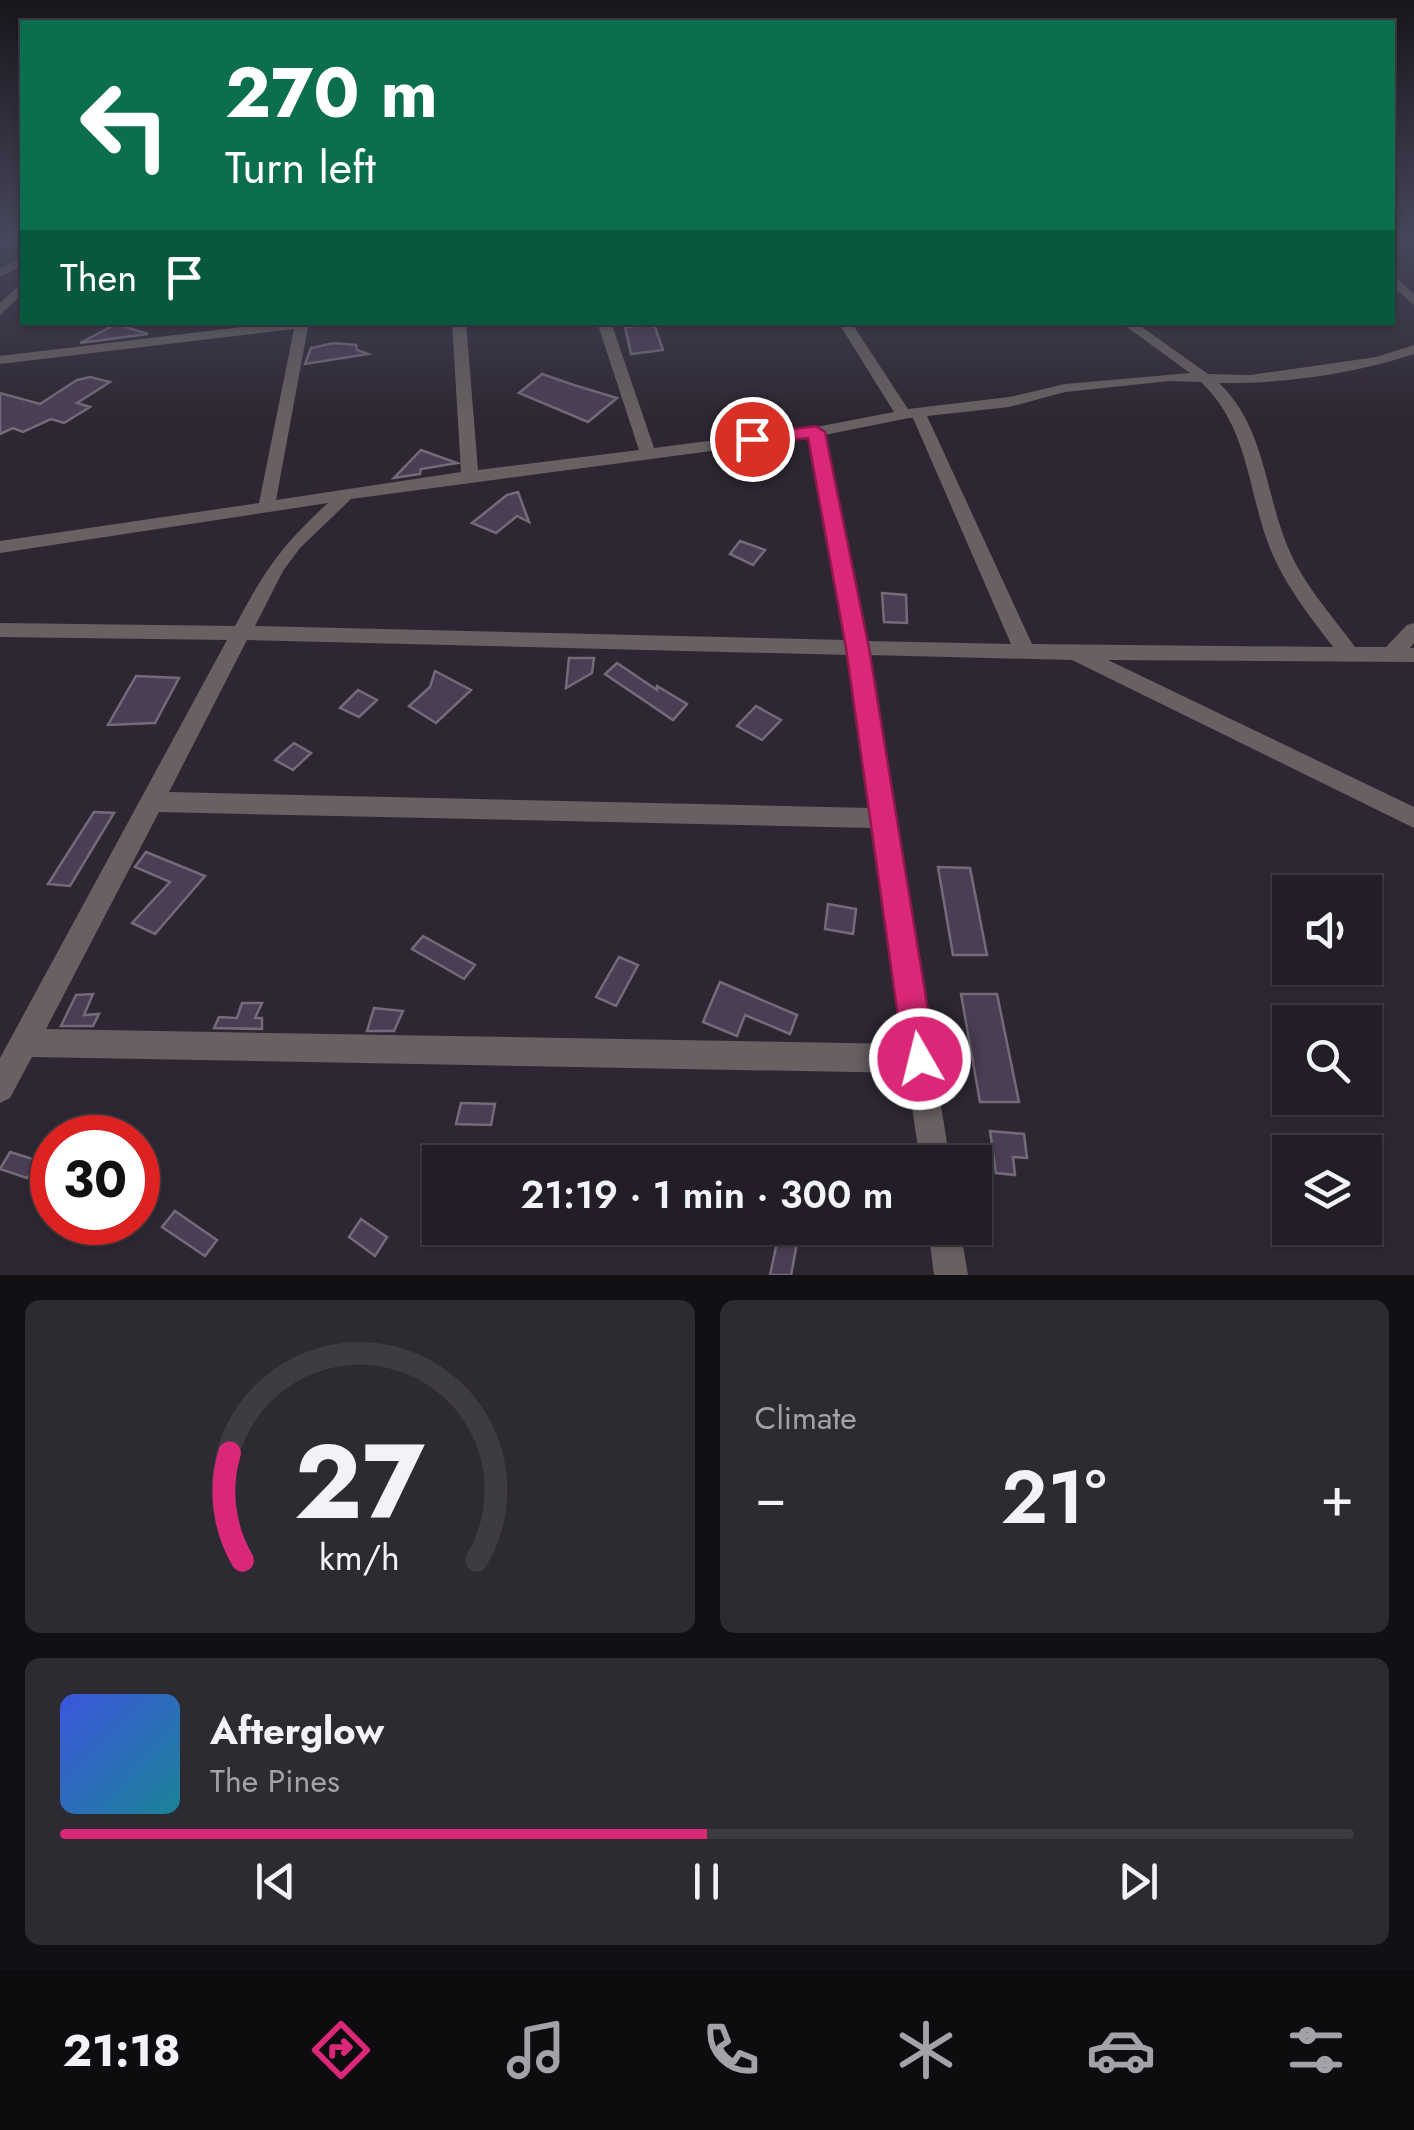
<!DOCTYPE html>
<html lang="en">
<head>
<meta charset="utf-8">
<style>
	body { margin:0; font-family:Jost,sans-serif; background:#2e2a32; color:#f1f3f6; height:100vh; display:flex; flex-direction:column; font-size:38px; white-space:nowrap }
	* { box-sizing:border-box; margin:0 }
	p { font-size:32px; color:#a2a2a7 }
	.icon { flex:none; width:55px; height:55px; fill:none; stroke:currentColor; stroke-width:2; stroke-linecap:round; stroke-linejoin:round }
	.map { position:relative; height:1275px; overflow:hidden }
	.side { display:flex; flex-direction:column; gap:25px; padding:25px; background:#131015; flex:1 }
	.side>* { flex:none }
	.banner { position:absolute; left:20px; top:20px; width:1375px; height:305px; border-radius:0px; box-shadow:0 2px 8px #0004,0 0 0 2px #3f3b43; background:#0b6e4f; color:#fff; overflow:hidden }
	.controls { position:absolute; left:1272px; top:875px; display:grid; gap:20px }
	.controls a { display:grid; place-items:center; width:110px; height:110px; border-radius:0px; background:#221d26; box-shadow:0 2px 8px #0004,0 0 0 2px #3f3b43; font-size:50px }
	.speed { position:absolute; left:30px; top:1115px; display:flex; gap:20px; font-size:50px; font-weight:700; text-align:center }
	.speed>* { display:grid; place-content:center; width:130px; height:130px; border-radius:50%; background:#221d26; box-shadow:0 2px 8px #0004,0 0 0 2px #3f3b43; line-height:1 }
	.speed .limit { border:15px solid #d22; background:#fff; color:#111 }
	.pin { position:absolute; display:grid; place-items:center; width:85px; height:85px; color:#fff; margin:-42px; border:5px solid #fff; border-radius:50%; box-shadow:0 2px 10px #0007 }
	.me { position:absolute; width:110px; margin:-55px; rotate:352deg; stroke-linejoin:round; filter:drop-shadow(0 0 8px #0008) }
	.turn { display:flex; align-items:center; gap:35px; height:210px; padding:0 40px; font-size:45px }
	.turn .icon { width:130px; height:130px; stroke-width:2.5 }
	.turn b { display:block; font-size:70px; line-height:85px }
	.then { display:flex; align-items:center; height:95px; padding:0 40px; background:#0003; gap:20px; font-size:38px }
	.big { font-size:75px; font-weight:600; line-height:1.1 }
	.side .widget { flex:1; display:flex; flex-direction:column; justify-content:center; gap:15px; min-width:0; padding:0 35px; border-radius:15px; background:#2e2a32 }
	.side .dial { align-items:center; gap:0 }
	.dial svg { height:260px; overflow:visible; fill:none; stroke:#3f3b43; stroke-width:7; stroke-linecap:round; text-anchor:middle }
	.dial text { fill:#f1f3f6; stroke:none }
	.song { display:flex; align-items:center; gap:30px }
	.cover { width:120px; height:120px; border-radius:15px; background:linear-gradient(135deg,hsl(230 70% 55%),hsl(190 70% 35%)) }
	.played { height:10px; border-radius:5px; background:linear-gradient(90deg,#db2777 50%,#3f3b43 50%) }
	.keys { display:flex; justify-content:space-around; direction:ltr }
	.heat { display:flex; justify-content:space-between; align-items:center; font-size:55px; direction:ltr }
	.side .tiles { flex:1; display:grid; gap:25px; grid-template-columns:1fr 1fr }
	.widget:last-child { grid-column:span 2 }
	.trip { position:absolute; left:422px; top:1145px; width:570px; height:100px; border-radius:0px; background:#221d26; box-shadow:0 2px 8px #0004,0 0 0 2px #3f3b43; font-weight:600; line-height:100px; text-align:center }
	.tab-bar { display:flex; height:160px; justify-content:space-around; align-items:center; background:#0e0c0f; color:#a2a2a7 }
	.tab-bar .icon { width:70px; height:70px }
	.tab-bar .on { color:#db2777 }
	.tab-bar b { font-size:45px; color:#f1f3f6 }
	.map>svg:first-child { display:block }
</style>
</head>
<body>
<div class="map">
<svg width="1414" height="1275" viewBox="0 0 1414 1275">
	<rect width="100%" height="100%" fill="#2e2733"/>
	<!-- building -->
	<path fill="#4b3d54" stroke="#736b79" stroke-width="2.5" d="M116,324L148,334L80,343Z
		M654,324L663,350L631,354L625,327Z
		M334,343L356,345L357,350L368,354L305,364L311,348Z
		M542,374L574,385L617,398L588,422L519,393Z
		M90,377L110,382L77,403L90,407L64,423L51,419L23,432L13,428L0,434V393L40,404L77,380Z
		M421,450L457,463L421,469L420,474L394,478Z
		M518,492L529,522L517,516L496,533L472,523L507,495Z
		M740,541L765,550L753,565L730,554Z
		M882,593L906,595L907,623L884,622Z
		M569,658H594L592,673L566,688Z
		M617,663L657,690V686L687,704L673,720L605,674Z
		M435,671L471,690L436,723L409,706L430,687Z
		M136,676L179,678L155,723L108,725Z
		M358,690L377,700L359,717L340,708Z
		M756,706L781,720L762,740L737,726Z
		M294,743L311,753L293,770L275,760Z
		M94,812L114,813L70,886L48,884Z
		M146,852L205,876L155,934L132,923L170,882L135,867Z
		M938,867L970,868L987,955H953Z
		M828,904L856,909L853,934L825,929Z
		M423,936L475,965L464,979L412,949Z
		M619,957L638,965L616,1006L596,997Z
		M720,982L797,1015L790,1034L745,1015L737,1036L703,1022Z
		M93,994L84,1015L99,1014L93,1026H61L76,995Z
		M961,994H997L1019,1102H980Z
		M242,1003H262L255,1018H262V1029L214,1028L219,1017L237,1018Z
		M374,1008L403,1011L394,1031H367Z
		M461,1103L495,1104L491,1125L456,1124Z
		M990,1131L1024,1134L1027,1158L1013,1157L1015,1175L996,1173Z
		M10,1152L39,1161L27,1178L0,1169Z
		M175,1211L217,1240L205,1256L162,1227Z
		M361,1219L387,1237L375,1256L349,1237Z
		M780,1228H800L791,1275H770Z"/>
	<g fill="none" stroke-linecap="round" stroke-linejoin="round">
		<!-- minor -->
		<path fill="#686061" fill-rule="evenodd" d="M0,240H22V245L0,248Z
			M22,258V266L0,277V268Z
			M1392,274L1414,294V305L1392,286Z
			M22,283V294L0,315V303Z
			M282,322H326L308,327L276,500L461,472L452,322H466L478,470L639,450L597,322H611L654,448L816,427L894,412L838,322H851L908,409L1009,397L1065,384L1190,373L1120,322H1135L1208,374L1250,375L1376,357L1414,345V354C1354,374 1282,384 1219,383C1265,427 1264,489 1287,545C1302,583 1331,614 1355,647H1386L1407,625L1414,623V643L1410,648H1414V662L1108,660L1414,807V828L1072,660L869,655L950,1162H920L907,1073L32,1057L10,1098L0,1103V1058L227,640L0,637V623L235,626C265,570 281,546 328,503L0,553V541L259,503L294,329L0,364V356ZM1170,381L1201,382C1248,427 1247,486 1268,543C1282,582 1309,615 1333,647L1032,644L927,416L1009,407L1065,392ZM909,418H913L1011,644L866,641L824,435ZM809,438L846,640L255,626L283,571L300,548L351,499ZM247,640L849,655L870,808L169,792ZM159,812L873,828L903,1044L46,1029Z
			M928,1228H960L968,1275H934Z"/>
	</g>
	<!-- sky -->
	<linearGradient id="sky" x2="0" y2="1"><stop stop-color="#19151c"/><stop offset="0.57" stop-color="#46475b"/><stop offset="1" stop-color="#46475b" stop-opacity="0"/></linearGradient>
	<rect width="1414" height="418" fill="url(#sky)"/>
	<!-- route -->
	<path fill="#db2777" stroke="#8e194d" stroke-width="2.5" d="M816,426L825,432L869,648L936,1059L932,1071L920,1076L908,1071L904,1059L846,648L808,438L752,445L742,439L752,434Z"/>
</svg>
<div class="controls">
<a><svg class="icon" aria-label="sound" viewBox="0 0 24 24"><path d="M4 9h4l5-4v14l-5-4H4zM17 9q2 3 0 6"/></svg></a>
<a><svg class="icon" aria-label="search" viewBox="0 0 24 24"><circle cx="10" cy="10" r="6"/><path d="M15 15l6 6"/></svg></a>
<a><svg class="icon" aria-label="layers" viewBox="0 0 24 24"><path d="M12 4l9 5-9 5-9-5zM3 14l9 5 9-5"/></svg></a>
</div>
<div class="speed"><div class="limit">30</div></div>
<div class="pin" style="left:752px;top:439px;background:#d93025"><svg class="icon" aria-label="arrive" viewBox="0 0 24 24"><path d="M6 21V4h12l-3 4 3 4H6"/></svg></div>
<svg class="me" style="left:920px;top:1059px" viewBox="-20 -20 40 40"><circle r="17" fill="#db2777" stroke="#fff" stroke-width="3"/><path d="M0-11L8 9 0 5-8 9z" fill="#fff"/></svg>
<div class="trip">21:19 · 1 min · 300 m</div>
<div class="banner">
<div class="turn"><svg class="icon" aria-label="left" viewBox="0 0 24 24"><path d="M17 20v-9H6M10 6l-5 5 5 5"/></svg><div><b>270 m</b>Turn left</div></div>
<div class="then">Then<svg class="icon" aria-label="arrive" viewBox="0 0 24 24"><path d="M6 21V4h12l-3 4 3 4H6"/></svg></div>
</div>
</div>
<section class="side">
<div class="tiles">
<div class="widget dial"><svg viewBox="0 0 100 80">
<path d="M14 69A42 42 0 1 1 86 69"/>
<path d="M14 69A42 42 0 0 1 10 36" stroke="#db2777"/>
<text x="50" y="56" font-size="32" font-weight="700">27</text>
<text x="50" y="72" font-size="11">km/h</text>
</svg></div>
<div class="widget"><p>Climate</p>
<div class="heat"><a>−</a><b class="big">21°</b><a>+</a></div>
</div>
<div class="widget">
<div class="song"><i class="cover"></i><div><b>Afterglow</b><p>The Pines</p></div></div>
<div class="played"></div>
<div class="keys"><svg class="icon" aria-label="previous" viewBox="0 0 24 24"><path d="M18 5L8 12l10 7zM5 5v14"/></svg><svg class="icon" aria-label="pause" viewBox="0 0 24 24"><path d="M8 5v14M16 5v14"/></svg><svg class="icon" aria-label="next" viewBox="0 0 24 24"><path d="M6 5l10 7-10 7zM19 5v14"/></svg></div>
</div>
</div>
</section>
<nav class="tab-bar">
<b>21:18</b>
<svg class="icon on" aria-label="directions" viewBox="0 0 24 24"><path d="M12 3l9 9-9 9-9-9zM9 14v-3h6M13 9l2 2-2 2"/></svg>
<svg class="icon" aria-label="music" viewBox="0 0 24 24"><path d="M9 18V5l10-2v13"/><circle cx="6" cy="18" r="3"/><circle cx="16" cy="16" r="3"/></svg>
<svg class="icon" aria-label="phone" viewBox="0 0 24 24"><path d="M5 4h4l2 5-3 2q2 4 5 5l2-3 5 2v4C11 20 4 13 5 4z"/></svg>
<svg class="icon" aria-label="climate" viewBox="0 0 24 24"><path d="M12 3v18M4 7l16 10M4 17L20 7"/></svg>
<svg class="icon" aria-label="car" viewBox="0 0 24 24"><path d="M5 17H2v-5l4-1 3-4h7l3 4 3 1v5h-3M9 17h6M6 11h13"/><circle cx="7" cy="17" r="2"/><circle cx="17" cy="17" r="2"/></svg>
<svg class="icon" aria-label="filters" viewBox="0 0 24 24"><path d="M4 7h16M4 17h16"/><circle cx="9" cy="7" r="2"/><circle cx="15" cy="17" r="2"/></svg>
</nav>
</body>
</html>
